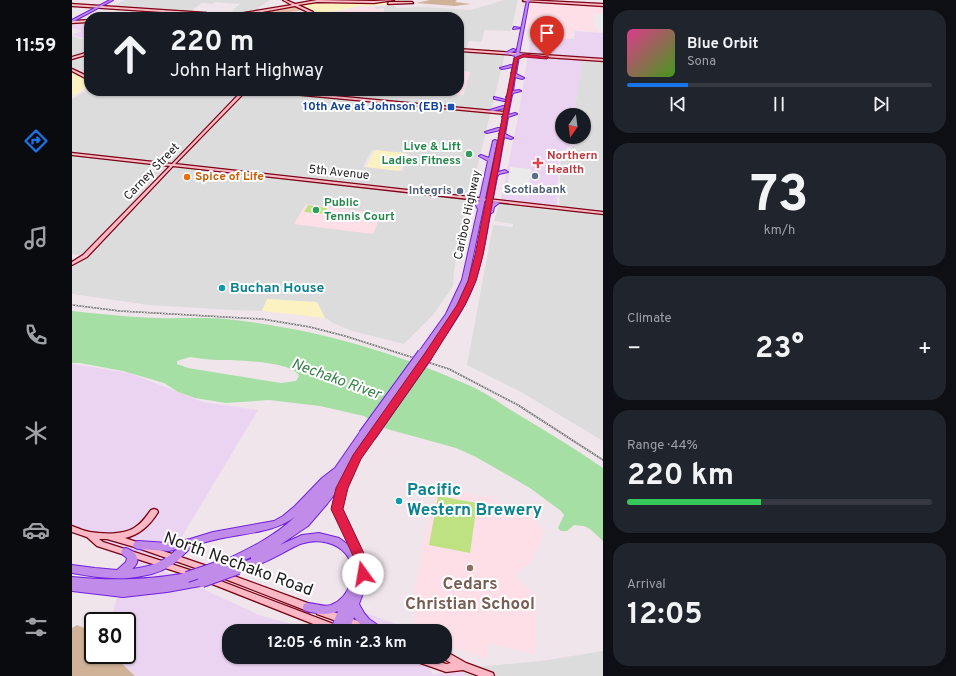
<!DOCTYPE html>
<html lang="en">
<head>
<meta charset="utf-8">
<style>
	body { margin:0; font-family:Overpass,sans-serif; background:#20242c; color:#f1f3f6; height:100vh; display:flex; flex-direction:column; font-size:15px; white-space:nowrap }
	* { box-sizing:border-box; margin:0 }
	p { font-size:13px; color:#9ea1a6 }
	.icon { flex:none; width:22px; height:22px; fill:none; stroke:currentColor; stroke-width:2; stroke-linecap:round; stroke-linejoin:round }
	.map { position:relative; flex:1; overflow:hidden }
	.details { display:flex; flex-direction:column; gap:10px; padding:10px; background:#0d0f14; width:353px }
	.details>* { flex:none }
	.hud { position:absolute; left:12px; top:12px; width:380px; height:84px; border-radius:16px; box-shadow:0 1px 3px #0004; background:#171b24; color:#f1f3f6; overflow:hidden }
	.needle { width:26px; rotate:194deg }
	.tools { position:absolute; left:483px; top:108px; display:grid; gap:8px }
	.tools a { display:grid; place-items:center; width:36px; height:36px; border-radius:50%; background:#171b24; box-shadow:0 1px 3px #0004; font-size:20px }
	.speed { position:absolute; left:12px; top:612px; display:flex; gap:8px; font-size:20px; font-weight:700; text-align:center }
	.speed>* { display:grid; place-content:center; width:52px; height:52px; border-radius:50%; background:#171b24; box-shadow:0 1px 3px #0004; line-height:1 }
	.speed .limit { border:2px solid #111; border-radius:6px; background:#fff; color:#111 }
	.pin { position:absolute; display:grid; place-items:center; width:34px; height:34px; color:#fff; margin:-41px -17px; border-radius:50% 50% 50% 0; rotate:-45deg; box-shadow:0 0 4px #0007 }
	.pin .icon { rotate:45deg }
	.me { position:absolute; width:44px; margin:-22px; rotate:347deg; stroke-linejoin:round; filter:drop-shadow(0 0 3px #0008) }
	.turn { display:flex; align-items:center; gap:14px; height:84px; padding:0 20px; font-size:18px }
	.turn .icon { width:52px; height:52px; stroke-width:2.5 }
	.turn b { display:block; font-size:28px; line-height:34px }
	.big { font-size:30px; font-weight:700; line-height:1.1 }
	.details .card { flex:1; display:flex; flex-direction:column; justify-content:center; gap:6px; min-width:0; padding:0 14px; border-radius:16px; background:#20242c }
	.details .dial { align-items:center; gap:0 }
	.dial b { font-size:52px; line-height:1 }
	.song { display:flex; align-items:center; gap:12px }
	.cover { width:48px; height:48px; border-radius:6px; background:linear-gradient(135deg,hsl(330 70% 55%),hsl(100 70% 35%)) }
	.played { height:4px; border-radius:2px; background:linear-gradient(90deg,#1a73e8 20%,#363941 20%) }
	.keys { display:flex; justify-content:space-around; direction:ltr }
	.heat { display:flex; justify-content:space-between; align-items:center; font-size:22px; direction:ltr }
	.charge { height:6px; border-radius:3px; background:linear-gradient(90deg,#34c759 44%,#363941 0) }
	.trip { position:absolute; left:150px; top:624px; width:230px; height:40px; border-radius:16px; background:#171b24; box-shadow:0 1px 3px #0004; font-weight:700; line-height:40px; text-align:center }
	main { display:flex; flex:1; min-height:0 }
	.menu { display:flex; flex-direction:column; width:72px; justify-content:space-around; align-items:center; background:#090b0e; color:#9ea1a6 }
	.menu .icon { width:28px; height:28px }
	.menu .on { color:#1a73e8 }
	.menu b { font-size:18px; color:#f1f3f6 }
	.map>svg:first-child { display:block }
</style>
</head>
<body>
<main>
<nav class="menu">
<b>11:59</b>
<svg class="icon on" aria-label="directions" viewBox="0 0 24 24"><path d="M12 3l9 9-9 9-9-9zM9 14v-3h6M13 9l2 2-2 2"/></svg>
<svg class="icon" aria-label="music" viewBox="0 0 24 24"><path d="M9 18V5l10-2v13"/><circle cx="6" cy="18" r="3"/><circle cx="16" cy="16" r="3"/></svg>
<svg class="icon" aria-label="phone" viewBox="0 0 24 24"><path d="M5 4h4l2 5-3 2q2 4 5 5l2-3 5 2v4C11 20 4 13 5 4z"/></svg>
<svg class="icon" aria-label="climate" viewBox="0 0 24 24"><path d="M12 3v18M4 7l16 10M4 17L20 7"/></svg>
<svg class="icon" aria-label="car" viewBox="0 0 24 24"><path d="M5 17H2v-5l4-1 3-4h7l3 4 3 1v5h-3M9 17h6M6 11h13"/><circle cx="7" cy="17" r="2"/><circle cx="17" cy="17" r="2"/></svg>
<svg class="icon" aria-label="filters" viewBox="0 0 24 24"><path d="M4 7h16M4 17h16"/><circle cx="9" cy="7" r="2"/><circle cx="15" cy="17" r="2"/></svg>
</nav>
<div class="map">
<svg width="531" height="676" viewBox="0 0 531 676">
	<rect width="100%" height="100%" fill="#f0e5eb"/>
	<!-- residential -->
	<path fill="#dddcdd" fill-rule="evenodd" d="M53,0H198L186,8L189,11L165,15L160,11L168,4L143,2L141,4L130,3L116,13L39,7Z
		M432,0H446L439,31L413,30L409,42L397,41L393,51L433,54L386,246L382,272L381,286L361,315L332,344L280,331L261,323L253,318L245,302L195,299L190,311L159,310L77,305L0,294V267L11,256L0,254V99L17,89V91H70L69,93L106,96L111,91H347L391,95L398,72L387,71V17H304L312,14V8L304,9L302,7L322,5L324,8L352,7L399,10ZM300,150L337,154L330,171L291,167Z
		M226,12L241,15L255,14L257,17H261H192Z
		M0,36L17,41V76L0,68Z
		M510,61L531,62V441L449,392L395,365L421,225L441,227V224L422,221L427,204L487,211L489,153L503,144L510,137H512V134L516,130L512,126V115H502Z
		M531,651V676H392L393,668L469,661Z"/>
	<!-- commercial -->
	<path fill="#ebd4f1" d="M17,22V40L0,35L9,31L0,28V23Z
		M503,31L531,33V58L511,57L502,115H490V137H510L503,144L487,152L485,207L429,200L447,112L459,36L502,39Z
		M0,364L57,373L131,402L186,410L90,570L187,615L245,631H157V657H352L361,675L393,668L392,676H63L41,655H55V621H38L57,559L0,533Z
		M294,613L338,629L339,631H287Z"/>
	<!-- education -->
	<path fill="#ffdfe7" d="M459,1L531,6V32L500,30L499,39L459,36L460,28L454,26Z
		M290,7H301L304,10L311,9L310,14L301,17H269L258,16L257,14Z
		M387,71L398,72L391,95L349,91H387Z
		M234,204L309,214L301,234L222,224Z
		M372,484L406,497L418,496L463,521L470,528L471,534L469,541L457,564L444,572L442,577L465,595L463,654L416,643L415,658L373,645V631H344L342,596L350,548L365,485Z"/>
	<!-- grass -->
	<path fill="#ebbba9" d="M218,7H224L231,10L185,17H160Z"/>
	<!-- forest -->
	<path fill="#d0b298" d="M358,0H385L383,2L399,4L383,6L344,3Z
		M5,625L15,629L21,635V655H41L63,676H0V628Z"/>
	<!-- park -->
	<path fill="#fbf1c1" d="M249,1L332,3L333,4L288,6L245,15L227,5Z
		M3,72L11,77L14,83L11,90L0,96V73Z
		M303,150L334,153L327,171L294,167Z
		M195,299L245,302L253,318L190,311Z"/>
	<!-- pitch -->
	<path fill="#bee181" d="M236,205L255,208L252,214L232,212Z
		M366,496L405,503L398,553L357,545Z"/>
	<!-- parking -->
	<path fill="#ebebeb" d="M522,14H531V32L526,31L523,28Z
		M438,167L459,169L456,196L434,194Z"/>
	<!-- water -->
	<path fill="#a5dfa4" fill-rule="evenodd" d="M0,311C28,314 56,317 84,318C107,319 130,317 154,319C240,328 324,352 403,388C417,395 429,404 442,412C472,430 502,448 531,468V541L518,529L512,526L502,525L495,531H489L486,528L492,515L489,511L458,488L404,457L384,448L308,427L292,416L248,406L197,400L154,403L123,398L106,392L92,383L51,371L8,363H0ZM118,357C127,358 137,360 146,360C161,360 221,361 227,376L224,381L209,383L116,368L105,364V361Z"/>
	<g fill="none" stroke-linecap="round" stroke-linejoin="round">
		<!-- secondary casing -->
		<g stroke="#7a0213" stroke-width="2.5">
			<path id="secondary" d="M211,0H214L223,4L245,0L302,1L322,0L302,3L245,2L226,5L241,12L243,17H241L239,13L236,12L223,6L169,16L135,15L0,6V4L135,13L166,14L220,5Z
				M452,0L531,4V6L451,1Z
				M317,2H340L341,3L316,4Z
				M17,20V22L0,23V21Z
				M387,49L531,59V61L387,51Z
				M17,52V54L0,59V57Z
				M0,69L15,76L17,81V86L15,85L13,78L0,71Z
				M170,91H174L103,164L531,212V214L101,166L15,257L0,265V262L11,255L98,166L0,155V153L100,164Z
				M196,91H208L433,112L435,113L433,114L198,92Z
				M82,509L85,510L86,512C78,525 67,535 53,538L138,567L139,569L138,571L135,572L66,548L35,539H27L31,542L124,572L125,574L124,576L121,577L25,546L15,537L0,532V526C6,528 12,531 18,532C30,534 51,535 62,528C69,524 74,517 79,510Z
				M151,572L241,605L242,608L241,611L238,612L148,577L147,575L148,573Z
				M138,577L272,628L273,631H259L135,582L134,580L135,578Z
				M248,607L305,628L306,631H292L245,614L244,611L245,608Z
				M373,651L394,663L421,673L422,676H407L391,670L374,672L340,660L339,657H354L374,664L379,663L370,658V657H373Z"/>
		</g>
		<!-- highway casing -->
		<g stroke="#6f20e0" stroke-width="2">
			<path id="highway" d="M38,0H41L0,22V20Z
				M455,0H457L447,54L457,55L455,56H447L444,74L452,78L450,79L443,77L441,91L447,90L449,91L441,93L440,95L436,115L443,113L445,114L436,117L433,134L441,138L439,139L432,137L426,172L433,170L436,172L427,174L425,177L420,203L424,201L427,203L422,207L421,212L418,214C414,236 411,259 403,281C394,308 375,332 360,356L359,358H353L352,356L369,331L353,355H347L346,353L374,314L390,280L406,209L403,204L396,200L399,198L407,202L416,161L407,156L409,155L417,158L421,141L423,140L425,141L396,280L382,311C406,274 411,221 419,178L418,177L420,175L428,135L427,134L428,133L431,118L430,117L432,116L435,98L434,97L436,95L440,74L439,73L440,72L443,56L440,55L444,54Z
				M442,27L449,28L441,29Z
				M441,49L444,50L436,54L433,53Z
				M439,65L441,66L440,67L430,69L428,68Z
				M422,97L434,100L432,101L423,99H422Z
				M431,106H433V108L420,111L418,110Z
				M426,128H428V130L415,133L413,132Z
				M291,431L294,432L295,434L280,457L296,435H302L303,437L279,471L281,474L271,496L270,509L296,564L295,583L287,604L292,613L297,619L310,628L311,631H297L287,623L282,617L277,631H260L259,629L266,611C255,616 244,614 232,610L231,607L232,604C241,601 250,608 259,605C278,598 287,570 274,554C264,542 246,539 232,543C227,544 222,547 218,549C207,555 196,561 185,565C180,567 176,570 171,568L169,565L171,562L179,559V557L157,567L154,568L151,567L149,564L151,561C177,549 203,536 224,516C201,535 162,533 134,542C130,543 126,544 122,546C116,549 111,556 106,560C96,569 83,574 70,576C47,581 23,577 0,573V565L23,568L45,570L54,562L55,558L51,555L49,552L51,549L54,548C65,552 70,561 60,569C78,567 92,562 105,549L97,551L66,549L63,548L61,545L63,542L66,541L97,543L118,539L141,532L202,521L211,516L223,506L250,478L263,468L288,432ZM265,491L263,496L260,509L278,546L267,538L247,533L230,535L208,545L236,526L255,504Z
				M115,573L118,574L120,577L119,580L130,578L134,579L135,582L134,585L95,592L51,597L0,591V577C40,581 75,580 115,573Z"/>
		</g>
		<!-- secondary -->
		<use href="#secondary" fill="#fbb8c5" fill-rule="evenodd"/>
		<!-- highway -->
		<use href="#highway" fill="#c08be9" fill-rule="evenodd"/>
		<!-- rail casing -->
		<g stroke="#6d6d6d" stroke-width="1.5">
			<path id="rail" d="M0,305L48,311L190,319L238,327L273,336L377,369L446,405L531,460"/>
		</g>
		<!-- rail -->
		<use href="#rail" stroke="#fff" stroke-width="1" stroke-dasharray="1.5" stroke-linecap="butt"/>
		<!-- highway-bridge-far1 casing -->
		<g stroke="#6f20e0" stroke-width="10" stroke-linecap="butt">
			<path id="highway-bridge-far1" d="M291,434L350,353
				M299,437L356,356"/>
		</g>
		<!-- highway-bridge casing -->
		<g stroke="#6f20e0" stroke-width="12" stroke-linecap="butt">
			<path id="highway-bridge" d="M115,577L154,564
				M130,582L166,569"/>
		</g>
		<!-- highway-bridge-far1 -->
		<use href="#highway-bridge-far1" stroke="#c08be9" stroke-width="8"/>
		<!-- highway-bridge -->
		<use href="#highway-bridge" stroke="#c08be9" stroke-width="10"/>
	</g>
	<!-- route -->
	<path fill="#e11d48" stroke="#92132f" d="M452,54L477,57L475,59L452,57L446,59L411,255L404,281L393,305L360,358L289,459L276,488L271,509L297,564V574L295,577L291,579L286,577L284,574L285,564L259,509L264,488L281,455L353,353L385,305L396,281L403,255L442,58Z"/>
	<!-- markers -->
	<rect fill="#1a4fb4" stroke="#fff" stroke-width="1.5" x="375" y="103" width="8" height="8" rx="2"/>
	<g fill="#2e9e5b" stroke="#fff" stroke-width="1.5">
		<circle cx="397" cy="154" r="4"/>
		<circle cx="244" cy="210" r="4"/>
	</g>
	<path fill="#e0444e" stroke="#fff" stroke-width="1.5" d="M464 157h4v4h4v4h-4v4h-4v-4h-4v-4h4z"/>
	<g fill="#5c6f8a" stroke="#fff" stroke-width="1.5">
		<circle cx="463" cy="176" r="4"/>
		<circle cx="388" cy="191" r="4"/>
	</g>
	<circle fill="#e8710a" stroke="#fff" stroke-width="1.5" cx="115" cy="177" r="4"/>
	<g fill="#0f9aa8" stroke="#fff" stroke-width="1.5">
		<circle cx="150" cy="288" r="4"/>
		<circle cx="327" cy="501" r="4"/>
	</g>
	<circle fill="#8d6e63" stroke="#fff" stroke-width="1.5" cx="398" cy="568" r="4"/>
	<g text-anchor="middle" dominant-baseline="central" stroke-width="4" stroke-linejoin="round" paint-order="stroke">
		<!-- far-transit labels -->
		<g font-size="12" font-weight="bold" fill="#164399" stroke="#fff" text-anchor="end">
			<text x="371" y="107">10th Ave at Johnson (EB)</text>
		</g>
		<!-- far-leisure labels -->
		<g font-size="12" font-weight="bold" fill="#27864d" stroke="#fff" text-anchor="end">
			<text x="389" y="147">Live &amp; Lift<tspan x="389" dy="14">Ladies Fitness</tspan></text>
			<text x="252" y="203" text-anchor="start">Public<tspan x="252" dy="14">Tennis Court</tspan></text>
		</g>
		<!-- far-health labels -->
		<g font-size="12" font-weight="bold" fill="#be3a42" stroke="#fff" text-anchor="start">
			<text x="475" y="156">Northern<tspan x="475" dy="14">Health</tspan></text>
		</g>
		<!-- far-street labels -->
		<g font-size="12" fill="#1f1f1f" stroke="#fff">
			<text transform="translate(80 172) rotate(-46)">Carney Street</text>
			<text transform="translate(267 173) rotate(6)">5th Avenue</text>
			<text transform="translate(396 215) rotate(-78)">Cariboo Highway</text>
		</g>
		<!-- far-food labels -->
		<g font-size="12" font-weight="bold" fill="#c56008" stroke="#fff" text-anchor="start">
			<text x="123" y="177">Spice of Life</text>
		</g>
		<!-- far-service labels -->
		<g font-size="12" font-weight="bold" fill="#4e5e75" stroke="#fff">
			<text x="463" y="190">Scotiabank</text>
			<text x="380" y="191" text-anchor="end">Integris</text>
		</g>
		<!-- culture labels -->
		<g font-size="14" font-weight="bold" fill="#0d838f" stroke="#fff" text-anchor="start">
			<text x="158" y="288">Buchan House</text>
		</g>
		<!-- water labels -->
		<g font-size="15" font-style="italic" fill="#38814a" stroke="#fff">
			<text transform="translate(264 380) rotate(20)">Nechako River</text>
		</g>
		<!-- near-culture labels -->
		<g font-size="17" font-weight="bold" fill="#0d838f" stroke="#fff" text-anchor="start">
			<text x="335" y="491">Pacific<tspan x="335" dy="20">Western Brewery</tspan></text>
		</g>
		<!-- near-street labels -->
		<g font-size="17" fill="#1f1f1f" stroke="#fff">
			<text transform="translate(166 565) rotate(20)">North Nechako Road</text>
		</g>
		<!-- near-education labels -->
		<g font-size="17" font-weight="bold" fill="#785e54" stroke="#fff">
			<text x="398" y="585">Cedars<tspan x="398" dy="20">Christian School</tspan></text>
		</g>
	</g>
</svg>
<div class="tools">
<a><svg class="needle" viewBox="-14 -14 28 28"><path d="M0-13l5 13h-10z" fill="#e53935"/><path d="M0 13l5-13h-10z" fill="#9ea1a6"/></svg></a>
</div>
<div class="speed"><div class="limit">80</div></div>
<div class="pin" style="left:475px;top:57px;background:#d93025"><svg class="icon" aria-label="arrive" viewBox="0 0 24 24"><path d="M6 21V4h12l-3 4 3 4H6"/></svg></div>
<svg class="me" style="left:291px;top:574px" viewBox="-20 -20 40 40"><circle r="19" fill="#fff"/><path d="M0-13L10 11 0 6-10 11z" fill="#e11d48"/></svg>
<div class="trip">12:05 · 6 min · 2.3 km</div>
<div class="hud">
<div class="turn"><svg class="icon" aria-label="ahead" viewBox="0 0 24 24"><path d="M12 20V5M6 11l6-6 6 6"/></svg><div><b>220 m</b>John Hart Highway</div></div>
</div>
</div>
<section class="details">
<div class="card">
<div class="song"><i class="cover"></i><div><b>Blue Orbit</b><p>Sona</p></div></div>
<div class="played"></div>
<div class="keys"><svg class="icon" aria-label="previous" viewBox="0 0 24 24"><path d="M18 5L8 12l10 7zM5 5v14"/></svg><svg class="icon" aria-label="pause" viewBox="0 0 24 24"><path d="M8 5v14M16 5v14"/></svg><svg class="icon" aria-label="next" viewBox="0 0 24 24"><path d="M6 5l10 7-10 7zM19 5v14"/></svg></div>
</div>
<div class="card dial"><b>73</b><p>km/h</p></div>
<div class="card"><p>Climate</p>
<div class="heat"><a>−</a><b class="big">23°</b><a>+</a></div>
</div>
<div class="card"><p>Range · 44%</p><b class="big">220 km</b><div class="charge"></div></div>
<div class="card"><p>Arrival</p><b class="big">12:05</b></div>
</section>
</main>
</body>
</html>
